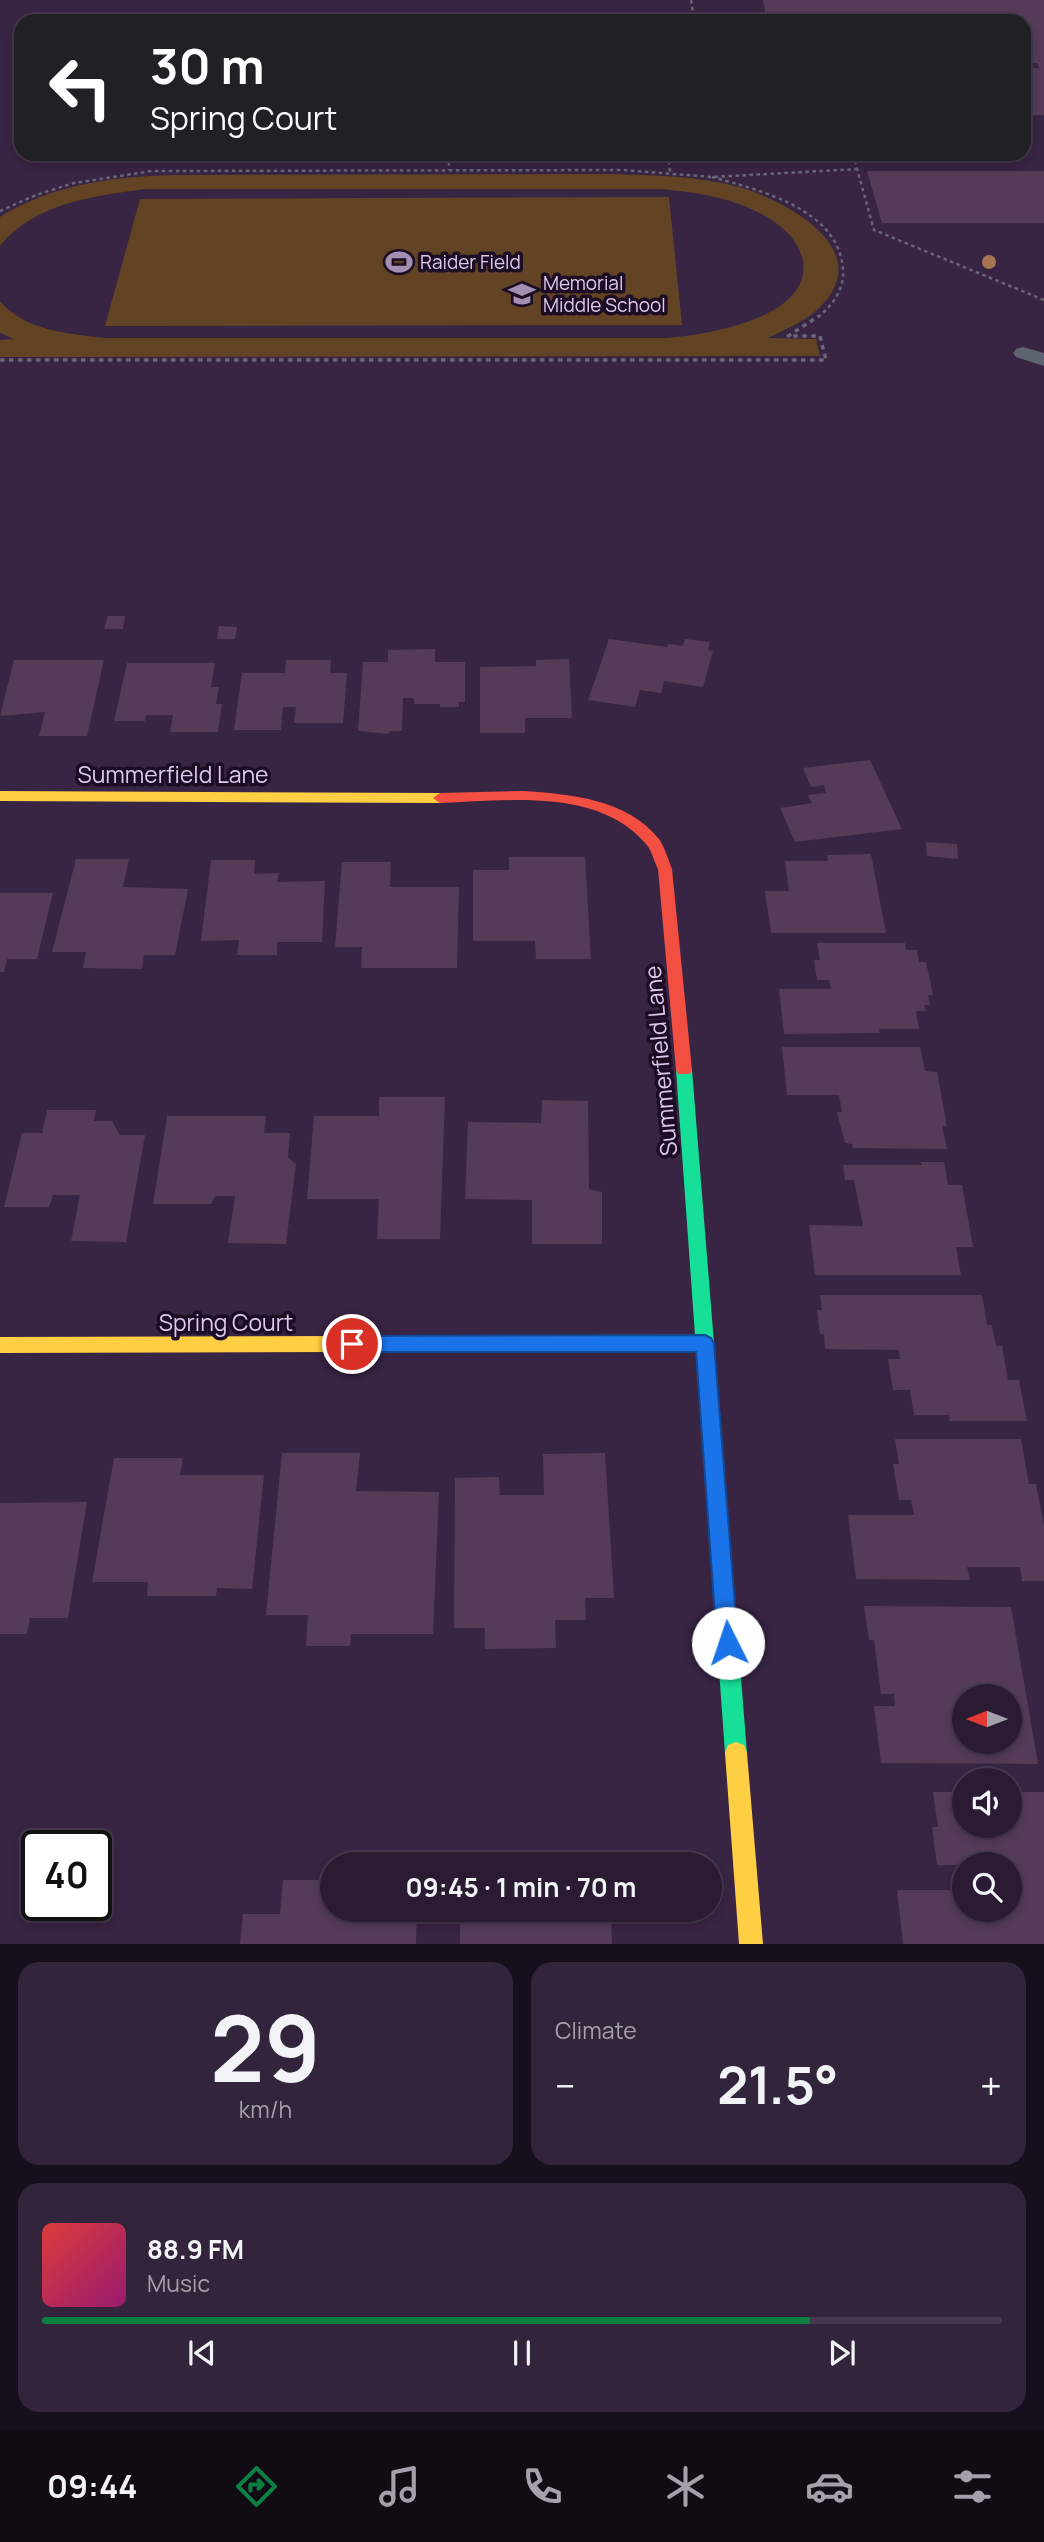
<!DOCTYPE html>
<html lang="en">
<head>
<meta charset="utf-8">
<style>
	body { margin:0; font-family:Manrope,sans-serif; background:#32243a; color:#f1f3f6; height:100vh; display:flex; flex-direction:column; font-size:26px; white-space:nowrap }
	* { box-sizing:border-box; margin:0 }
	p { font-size:23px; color:#a5a1ac }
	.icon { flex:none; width:38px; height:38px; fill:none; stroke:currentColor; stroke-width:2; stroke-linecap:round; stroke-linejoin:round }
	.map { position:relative; height:1944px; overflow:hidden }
	.details { display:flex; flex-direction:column; gap:18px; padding:18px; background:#170f1c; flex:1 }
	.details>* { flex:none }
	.banner { position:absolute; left:14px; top:14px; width:1017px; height:147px; border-radius:21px; box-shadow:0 4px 10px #0003,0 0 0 2px #46394d; background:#202124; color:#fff; overflow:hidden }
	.needle { width:46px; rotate:270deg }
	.fabs { position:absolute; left:952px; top:1684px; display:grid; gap:14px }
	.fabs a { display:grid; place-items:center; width:70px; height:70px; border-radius:50%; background:#2a1b32; box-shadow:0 4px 10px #0003,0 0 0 2px #46394d; font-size:35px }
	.speed { position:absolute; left:21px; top:1830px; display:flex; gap:14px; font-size:35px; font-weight:700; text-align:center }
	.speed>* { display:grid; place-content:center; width:91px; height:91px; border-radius:50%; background:#2a1b32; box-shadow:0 4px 10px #0003,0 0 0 2px #46394d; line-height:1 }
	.speed .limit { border:4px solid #111; border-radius:10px; background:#fff; color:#111 }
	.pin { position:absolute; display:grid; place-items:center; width:60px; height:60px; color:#fff; margin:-30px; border:4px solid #fff; border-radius:50%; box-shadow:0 2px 7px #0007 }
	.me { position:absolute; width:77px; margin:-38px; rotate:356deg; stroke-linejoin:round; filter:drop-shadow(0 0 5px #0008) }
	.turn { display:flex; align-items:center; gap:24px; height:147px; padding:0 21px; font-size:32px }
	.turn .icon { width:91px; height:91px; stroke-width:2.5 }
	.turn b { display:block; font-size:49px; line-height:60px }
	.big { font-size:52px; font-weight:700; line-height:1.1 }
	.details .widget { flex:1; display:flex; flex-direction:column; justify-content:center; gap:10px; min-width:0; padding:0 24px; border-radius:21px; background:#32243a }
	.details .dial { align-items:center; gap:0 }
	.dial b { font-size:91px; line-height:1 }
	.song { display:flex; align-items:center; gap:21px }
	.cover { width:84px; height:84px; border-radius:10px; background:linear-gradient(135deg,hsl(0 70% 55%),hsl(320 70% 35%)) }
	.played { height:7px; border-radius:4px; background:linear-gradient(90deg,#0b8043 80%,#46394d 80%) }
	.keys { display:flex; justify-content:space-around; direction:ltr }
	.heat { display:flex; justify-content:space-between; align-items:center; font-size:38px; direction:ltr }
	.details .tiles { flex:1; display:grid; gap:18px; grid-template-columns:1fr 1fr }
	.widget:last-child { grid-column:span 2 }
	.trip { position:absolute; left:320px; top:1852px; width:402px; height:70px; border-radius:35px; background:#2a1b32; box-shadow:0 4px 10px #0003,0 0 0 2px #46394d; font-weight:700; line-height:70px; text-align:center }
	.dock { display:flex; height:112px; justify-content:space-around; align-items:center; background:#110b14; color:#a5a1ac }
	.dock .icon { width:49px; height:49px }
	.dock .selected { color:#0b8043 }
	.dock b { font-size:32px; color:#f1f3f6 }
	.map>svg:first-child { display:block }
</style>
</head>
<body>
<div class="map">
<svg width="1044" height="1944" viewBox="0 0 1044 1944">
	<rect width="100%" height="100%" fill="#382443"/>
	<!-- green -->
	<path fill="#624425" d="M611,174C654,175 697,176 739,187C784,200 876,248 822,305C807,321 786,329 768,338L816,339L820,356L0,357V340L14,339L0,333V301C23,330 70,334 104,338H667C706,335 812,318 803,261C800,246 789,232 776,223C742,199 698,192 659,189H146C97,195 32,204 0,246V217C52,184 117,176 177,175Z
		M669,197L682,325L105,326L140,199Z"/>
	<!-- building -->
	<path fill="#543c58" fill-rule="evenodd" d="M763,0H1044V115H1024V68H1039L1037,63H1024V21H767Z
		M867,171H1044V223H882Z
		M108,616H125L123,629H104Z
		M219,626L237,627L235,639H217Z
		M609,639L667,647L668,644L683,646L685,639L710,642L708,650L713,651L703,687L664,681L661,693L640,690L635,707L588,700Z
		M435,649V662H465V702H459V707H440V704H414V698H403L402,731H390L389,734L358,731L363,662H388V650Z
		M569,659L572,718H525V733H480V667L536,666V660Z
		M14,660H104L87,736H39L45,712L0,716Z
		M286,660H331L330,673H347L343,723H294L296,707H283L281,730H234L242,673H285Z
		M127,663H215L211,687H219L216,704H222L218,732H170L173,715H146L145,721H114Z
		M870,760L902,829L795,842L780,808L812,803L808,795L826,793L824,785L811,787L803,768Z
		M926,842L957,844L958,859L927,856Z
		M871,854L886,933H771L765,891H789L785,861H828L827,855Z
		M509,857H585L591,959H536L535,941H473V870H509Z
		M76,859H129L123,887L188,889L175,955H144L142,969L83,968L86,952H52Z
		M211,860H255L254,874L279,873L277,882L325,881L322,942H277V955H237L239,940L201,941Z
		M342,862H391L390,887H459L457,968H361L362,947H335Z
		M0,893H53L37,959H7L4,972H0Z
		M817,943H905L906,950H917L919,962H926L933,995H928L930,1005H924L926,1011H916L919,1029H879L880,1033L784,1034L779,989H831L829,980H817L814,960H820Z
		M782,1047H920L925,1071L937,1072L947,1126H942L947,1149L853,1148L852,1144L845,1143L837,1112H842L839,1095H787Z
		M379,1097H445L440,1239H377L379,1199H307L314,1116H379Z
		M542,1100L588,1101L589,1189L602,1192V1244H532V1200L465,1199L468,1122L541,1123Z
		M47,1110H96L94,1121H112L120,1135H145L126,1242L71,1241L80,1195H53L49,1207H4L22,1133H42Z
		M167,1116H266L264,1133H290L288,1157L296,1164L286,1244L228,1243L235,1196H215L211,1204H153Z
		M921,1162H944L948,1185H962L973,1247H956L961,1275H815L809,1225L863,1226L854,1180H845L843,1165H922Z
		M820,1295H982L987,1325H992L996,1346H1002L1008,1380H1019L1027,1421H950L949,1415H914L910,1390H893L888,1359H900L899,1350L825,1349L824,1334H820L817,1310H822Z
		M895,1439H1021L1029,1484H1036L1044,1525V1581H1022L1020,1567H967L970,1580L856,1579L848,1515H914L911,1500H899L893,1464H899Z
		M282,1453H360L356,1491L439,1492L433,1634H351L350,1646H306L308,1615H266Z
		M605,1453L614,1598H585L586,1620H555L556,1648L485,1649V1628H454L455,1478L499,1477L500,1495H544L543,1454Z
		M114,1458H183L180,1475H264L252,1589L217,1588L216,1596H147L148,1582H92Z
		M87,1502L68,1618H30L27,1634H0V1503Z
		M864,1606L1011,1607L1038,1764L881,1763L874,1706H895L894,1694H881L874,1640H869ZM964,1696H1010V1741H964Z
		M933,1792H964V1825H1010V1792H1044V1944H903L897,1890H964V1909H1010V1864H964L963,1881L960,1865H937L932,1827H938Z
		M283,1880H332V1909H417L416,1944H240L243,1914H280Z
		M525,1909H611L612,1944H460V1921H526Z"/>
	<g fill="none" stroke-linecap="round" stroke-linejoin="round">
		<!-- path-far1 -->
		<path stroke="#686677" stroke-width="2.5" stroke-dasharray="3.5 3.5" stroke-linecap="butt" d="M691,0L694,21
			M366,154V157H449V170
			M668,154L670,172
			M853,154L874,230L1044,300
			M712,177C758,190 832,207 842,262C847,286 835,303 817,318
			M0,211L36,195L74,183L152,171L623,170L712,177L858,169"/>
		<!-- path -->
		<path stroke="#686677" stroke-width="3.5" stroke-dasharray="4.5 4.5" stroke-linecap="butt" d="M0,360H826L820,336H788L819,316"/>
		<!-- lane -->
		<path fill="#5d6271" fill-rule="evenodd" d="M1023,347L1044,353V366L1016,357L1013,353L1016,349Z"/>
		<!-- fast -->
		<path fill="#16e098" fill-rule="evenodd" d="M684,1064L690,1066L692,1070L747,1753L744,1761L736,1764L728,1761L725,1753L696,1351L338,1352L331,1350L329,1344L331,1338L338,1336L695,1335L676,1070L678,1066Z"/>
		<!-- slow -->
		<path fill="#ffcf43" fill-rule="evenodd" d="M0,791L440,793L447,798L440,803L0,801Z
			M338,1336L345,1338L347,1344L345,1350L338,1352L0,1353V1337Z
			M736,1742L744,1745L747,1753L763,1944H739L725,1753L728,1745Z"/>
		<!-- jam -->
		<path fill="#f24e42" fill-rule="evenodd" d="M523,791C570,794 627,799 659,839C665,848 668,859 672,869L692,1070L690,1074H678L676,1070L658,869C654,861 652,851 646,844C597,787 507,801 440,803L433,798L440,793Z"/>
	</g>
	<!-- trees -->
	<circle fill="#a57651" cx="989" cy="262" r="7"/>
	<!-- route -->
	<path fill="#1a73e8" stroke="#114b97" stroke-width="2" d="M705,1335L711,1338L714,1343L738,1643L735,1651L728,1654L720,1651L717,1643L696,1352H352L346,1350L343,1344L346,1339L352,1336Z"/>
	<!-- icons -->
	<defs>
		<g id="stadium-bare" transform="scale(2.1)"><path d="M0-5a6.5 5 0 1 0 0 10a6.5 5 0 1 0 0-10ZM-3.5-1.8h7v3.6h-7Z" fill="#a48fb1" stroke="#1c0c24" stroke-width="2.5" paint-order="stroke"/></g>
		<g id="school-bare" transform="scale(2.1)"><path d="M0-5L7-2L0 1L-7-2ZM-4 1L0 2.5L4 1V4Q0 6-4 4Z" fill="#a48fb1" stroke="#1c0c24" stroke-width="2.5" paint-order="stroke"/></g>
	</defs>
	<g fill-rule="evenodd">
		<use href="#stadium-bare" x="399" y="262"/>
		<use href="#school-bare" x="522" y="294"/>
	</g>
	<g text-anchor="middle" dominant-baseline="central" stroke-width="7" stroke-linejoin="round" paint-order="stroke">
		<!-- far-poi labels -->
		<g font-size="19" fill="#dec9ec" stroke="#1c0c24" text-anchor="start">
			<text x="420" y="262">Raider Field</text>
			<text x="543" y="283">Memorial<tspan x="543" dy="22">Middle School</tspan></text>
		</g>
		<!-- street labels -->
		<g font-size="23" fill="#dec9ec" stroke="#1c0c24">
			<text x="173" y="774">Summerfield Lane</text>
			<text transform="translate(660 1061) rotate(-95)">Summerfield Lane</text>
			<text x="226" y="1322">Spring Court</text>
		</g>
	</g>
</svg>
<div class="fabs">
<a><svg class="needle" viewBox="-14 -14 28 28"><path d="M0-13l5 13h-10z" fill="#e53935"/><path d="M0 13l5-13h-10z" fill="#a5a1ac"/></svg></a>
<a><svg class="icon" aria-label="sound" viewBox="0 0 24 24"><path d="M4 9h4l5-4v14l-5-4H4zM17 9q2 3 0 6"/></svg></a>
<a><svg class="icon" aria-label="search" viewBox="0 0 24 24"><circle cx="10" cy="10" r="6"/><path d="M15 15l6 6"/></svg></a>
</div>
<div class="speed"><div class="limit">40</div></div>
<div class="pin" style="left:352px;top:1344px;background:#d93025"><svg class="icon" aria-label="arrive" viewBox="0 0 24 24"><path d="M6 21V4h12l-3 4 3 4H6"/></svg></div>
<svg class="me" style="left:728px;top:1643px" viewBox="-20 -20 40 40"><circle r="19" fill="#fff"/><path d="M0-13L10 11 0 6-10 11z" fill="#1a73e8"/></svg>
<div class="trip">09:45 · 1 min · 70 m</div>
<div class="banner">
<div class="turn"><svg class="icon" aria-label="left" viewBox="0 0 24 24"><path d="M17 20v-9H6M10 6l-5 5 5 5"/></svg><div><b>30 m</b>Spring Court</div></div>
</div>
</div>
<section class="details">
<div class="tiles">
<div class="widget dial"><b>29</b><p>km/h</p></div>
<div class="widget"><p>Climate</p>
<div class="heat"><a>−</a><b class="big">21.5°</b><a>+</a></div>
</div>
<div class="widget">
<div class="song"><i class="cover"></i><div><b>88.9 FM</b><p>Music</p></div></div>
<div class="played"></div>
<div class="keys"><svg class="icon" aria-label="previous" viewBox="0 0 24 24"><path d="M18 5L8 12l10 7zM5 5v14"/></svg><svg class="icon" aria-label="pause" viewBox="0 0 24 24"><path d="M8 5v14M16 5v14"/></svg><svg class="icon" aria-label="next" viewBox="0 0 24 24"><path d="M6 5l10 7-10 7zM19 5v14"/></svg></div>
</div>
</div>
</section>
<nav class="dock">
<b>09:44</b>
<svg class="icon selected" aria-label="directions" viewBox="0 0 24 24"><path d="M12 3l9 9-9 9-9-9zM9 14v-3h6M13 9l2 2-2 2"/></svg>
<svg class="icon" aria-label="music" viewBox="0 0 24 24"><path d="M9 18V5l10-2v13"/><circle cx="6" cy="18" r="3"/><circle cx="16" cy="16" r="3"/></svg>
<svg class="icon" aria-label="phone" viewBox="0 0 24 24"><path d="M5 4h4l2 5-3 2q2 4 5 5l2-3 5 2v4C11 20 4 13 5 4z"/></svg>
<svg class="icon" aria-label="climate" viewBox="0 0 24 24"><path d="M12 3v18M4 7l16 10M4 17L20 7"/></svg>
<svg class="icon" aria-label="car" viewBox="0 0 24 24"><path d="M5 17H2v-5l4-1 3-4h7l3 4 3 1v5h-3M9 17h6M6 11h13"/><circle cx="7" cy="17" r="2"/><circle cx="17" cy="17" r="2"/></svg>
<svg class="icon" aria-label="filters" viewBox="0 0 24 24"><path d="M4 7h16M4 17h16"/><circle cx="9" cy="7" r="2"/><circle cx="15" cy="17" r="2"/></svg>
</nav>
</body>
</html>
